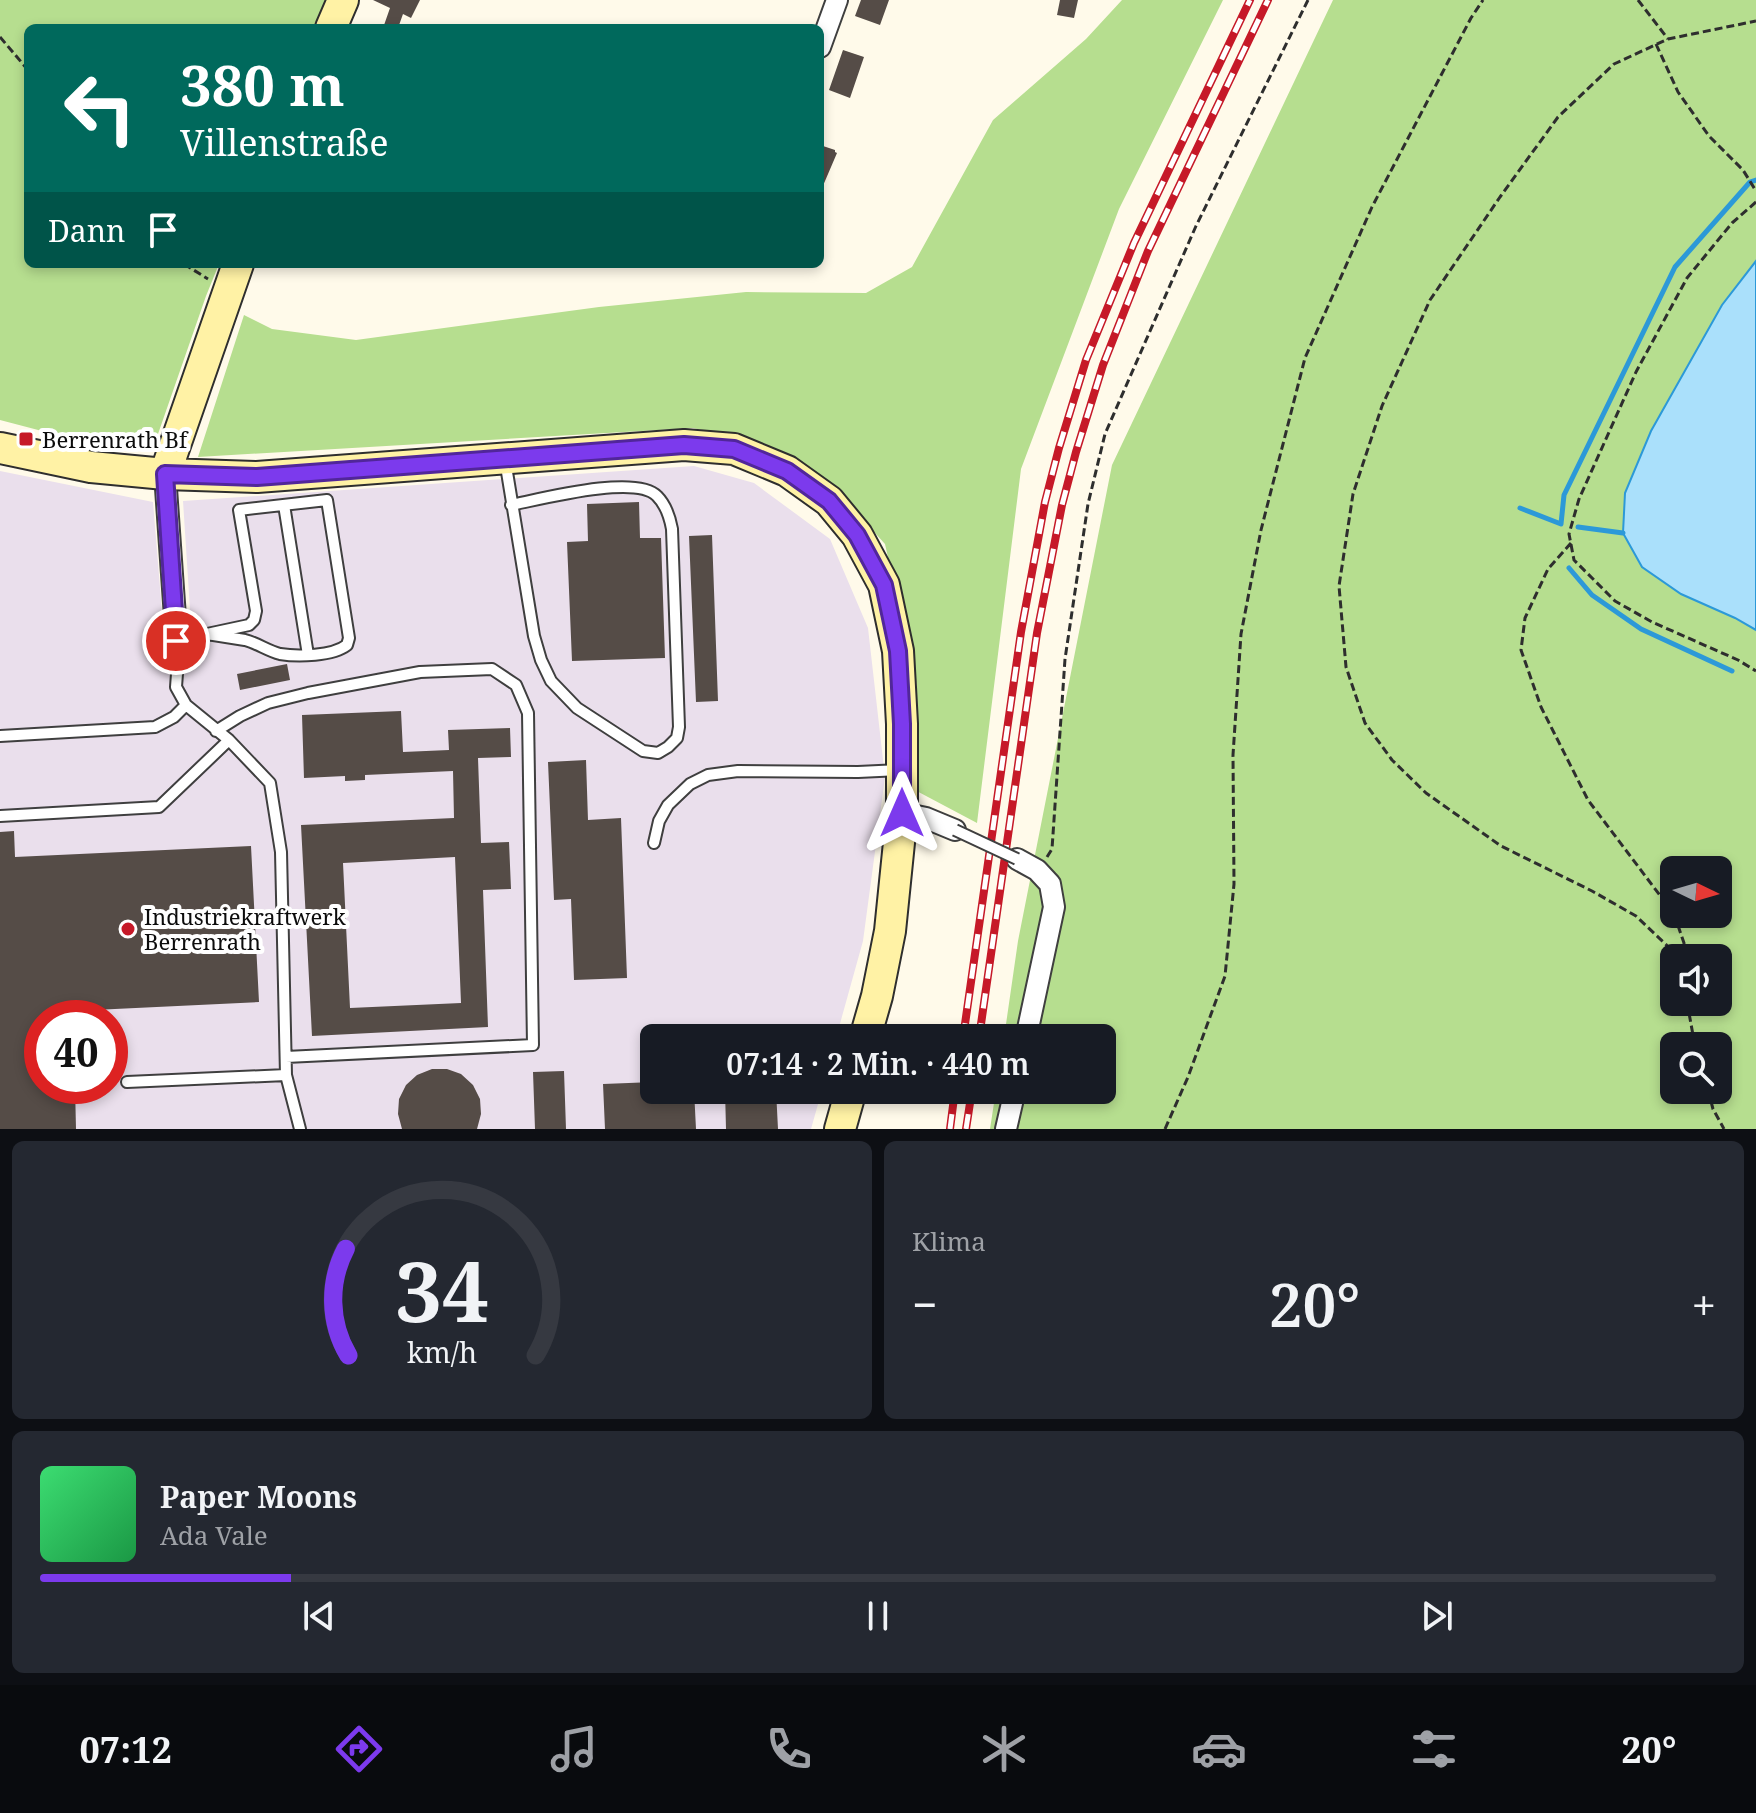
<!DOCTYPE html>
<html lang="de">
<head>
<meta charset="utf-8">
<style>
	body { margin:0; font-family:"Noto Serif",serif; background:#242831; color:#f1f3f6; height:100vh; display:flex; flex-direction:column; font-size:30px; white-space:nowrap }
	* { box-sizing:border-box; margin:0 }
	p { font-size:26px; color:#9ea1a6 }
	.icon { flex:none; width:44px; height:44px; fill:none; stroke:currentColor; stroke-width:2; stroke-linecap:round; stroke-linejoin:round }
	.map { position:relative; height:1129px; overflow:hidden }
	.side { display:flex; flex-direction:column; gap:12px; padding:12px; background:#0d0f14; flex:1 }
	.side>* { flex:none }
	.hud { position:absolute; left:24px; top:24px; width:800px; height:244px; border-radius:12px; box-shadow:0 4px 12px #0003; background:#00695c; color:#fff; overflow:hidden }
	.needle { width:52px; rotate:95deg }
	.controls { position:absolute; left:1660px; top:856px; display:grid; gap:16px }
	.controls a { display:grid; place-items:center; width:72px; height:72px; border-radius:12px; background:#171b24; box-shadow:0 4px 12px #0003; font-size:40px }
	.speed { position:absolute; left:24px; top:1000px; display:flex; gap:16px; font-size:40px; font-weight:700; text-align:center }
	.speed>* { display:grid; place-content:center; width:104px; height:104px; border-radius:50%; background:#171b24; box-shadow:0 4px 12px #0003; line-height:1 }
	.speed .limit { border:12px solid #d22; background:#fff; color:#111 }
	.pin { position:absolute; display:grid; place-items:center; width:68px; height:68px; color:#fff; margin:-34px; border:4px solid #fff; border-radius:50%; box-shadow:0 2px 8px #0007 }
	.me { position:absolute; width:88px; margin:-44px; rotate:0deg; stroke-linejoin:round; filter:drop-shadow(0 0 6px #0008) }
	.turn { display:flex; align-items:center; gap:28px; height:168px; padding:0 24px; font-size:36px }
	.turn .icon { width:104px; height:104px; stroke-width:2.5 }
	.turn b { display:block; font-size:56px; line-height:68px }
	.then { display:flex; align-items:center; height:76px; padding:0 24px; background:#0003; gap:16px; font-size:30px }
	.big { font-size:60px; font-weight:600; line-height:1.1 }
	.side .widget { flex:1; display:flex; flex-direction:column; justify-content:center; gap:12px; min-width:0; padding:0 28px; border-radius:12px; background:#242831 }
	.side .dial { align-items:center; gap:0 }
	.dial svg { height:208px; overflow:visible; fill:none; stroke:#363941; stroke-width:7; stroke-linecap:round; text-anchor:middle }
	.dial text { fill:#f1f3f6; stroke:none }
	.song { display:flex; align-items:center; gap:24px }
	.cover { width:96px; height:96px; border-radius:12px; background:linear-gradient(135deg,hsl(140 70% 55%),hsl(140 70% 35%)) }
	.played { height:8px; border-radius:4px; background:linear-gradient(90deg,#7c3aed 15%,#363941 15%) }
	.keys { display:flex; justify-content:space-around; direction:ltr }
	.heat { display:flex; justify-content:space-between; align-items:center; font-size:44px; direction:ltr }
	.side .tiles { flex:1; display:grid; gap:12px; grid-template-columns:1fr 1fr }
	.widget:last-child { grid-column:span 2 }
	.trip { position:absolute; left:640px; top:1024px; width:476px; height:80px; border-radius:12px; background:#171b24; box-shadow:0 4px 12px #0003; font-weight:600; line-height:80px; text-align:center }
	.dock { display:flex; height:128px; justify-content:space-around; align-items:center; background:#090b0e; color:#9ea1a6 }
	.dock .icon { width:56px; height:56px }
	.dock .current { color:#7c3aed }
	.dock b { font-size:36px; color:#f1f3f6 }
	.map>svg:first-child { display:block }
</style>
</head>
<body>
<div class="map">
<svg width="1756" height="1129" viewBox="0 0 1756 1129">
	<rect width="100%" height="100%" fill="#fffaea"/>
	<!-- industrial -->
	<path fill="#eadfec" fill-rule="evenodd" d="M694,466L754,483L830,539L868,628L885,777L863,941L836,1038H654V1090H822L811,1129H0V471L153,502L166,661L193,656L183,501ZM42,1018H110V1086H42Z"/>
	<!-- forest -->
	<path fill="#b6de8f" fill-rule="evenodd" d="M0,0H328L317,28H28V264H219L206,296L158,434L144,447H103L0,420Z
		M1122,0H1223L1119,209L1021,469L977,823L911,788L917,686L885,544L838,492L766,444L693,428L198,457L244,315L272,329L356,340L599,307L746,292L866,293L912,267L993,120L1086,39Z
		M1333,0H1756V261L1722,305L1623,533L1642,567L1681,594L1735,618L1756,630V1129H990L996,1090H1102V1038H1004L1018,941L1112,465ZM1674,870H1718V914H1674ZM1674,958H1718V1002H1674ZM1674,1046H1718V1090H1674Z"/>
	<!-- water -->
	<path fill="#aae0fb" stroke="#2c99d8" stroke-width="2" d="M1756,261V630L1735,618L1681,594L1642,567L1623,533L1625,493L1651,431L1722,305Z"/>
	<g fill="none" stroke-linecap="round" stroke-linejoin="round">
		<!-- stream -->
		<path stroke="#2c99d8" stroke-width="5" d="M1520,508L1561,524L1564,495L1675,267L1750,182L1756,180
			M1578,527L1623,533
			M1569,568L1592,595L1641,629L1732,671"/>
	</g>
	<!-- building -->
	<path fill="#554c47" fill-rule="evenodd" d="M373,0H420L411,18L403,14L398,28H383L390,8Z
		M861,0H889L880,25L855,16Z
		M1060,0H1078L1074,18L1057,15Z
		M843,50L864,57L850,98L829,90Z
		M820,145L835,150V152L837,153L822,188H820Z
		M639,502L640,538H661L665,658L572,661L567,542L588,541L587,504Z
		M712,535L718,701L696,702L689,536Z
		M287,664L290,680L240,690L237,674Z
		M401,711L403,752L449,750L448,730L510,728L511,757L478,758L481,843L509,842L511,889L483,890L488,1027L312,1036L301,825L454,818L453,771L365,775V780L345,781V776L304,778L302,715ZM455,857L461,1003L350,1008L343,863Z
		M586,760L588,820L621,818L627,978L574,980L571,899L554,900L548,762Z
		M14,831L15,857L251,846L259,1002L73,1011V1018H42V1086H75L76,1129H0V832Z
		M432,1069H447L461,1074L473,1085L480,1099L481,1114L477,1129H402L398,1114L399,1099L406,1085L417,1075Z
		M564,1071L566,1129H535L533,1072Z
		M654,1082V1090H694L696,1129H605L603,1084Z
		M725,1090H776L778,1129H726Z"/>
	<g fill="none" stroke-linecap="round" stroke-linejoin="round">
		<!-- lane casing -->
		<g stroke="#3f3f3f" stroke-width="14">
			<path id="lane" d="M505,460L534,636L541,660L551,681L577,708L643,751L658,753L668,747L677,738L679,727L672,529C670,518 666,505 657,496C636,474 541,499 511,505
				M284,505L308,655
				M176,631C199,633 222,636 245,640C257,643 268,651 280,654C298,657 333,656 347,645L349,638L327,500L239,510L256,611L254,620L249,625L207,634
				M178,660L176,687L186,705L229,740L270,783L281,852L286,1075L300,1129
				M216,731L240,716L268,703L308,693L420,672L492,669L516,685L528,713L533,1045L286,1057
				M0,736L155,727L174,717L186,705
				M0,816L159,807L229,740
				M654,843L659,821L668,805L690,784L708,775L738,771L858,772L900,770
				M127,1082L286,1075"/>
		</g>
		<!-- street casing -->
		<g stroke="#3f3f3f" stroke-width="24">
			<path id="street" d="M820,47L837,0
				M165,474L178,660
				M902,813L926,818L955,830
				M1017,859L1037,870L1050,884L1054,907L1026,1038
				M1006,1129L1015,1090"/>
		</g>
		<!-- secondary casing -->
		<g stroke="#2e2e2e" stroke-width="34">
			<path id="secondary" d="M331,28L343,0
				M0,448L91,467L165,474L257,477L684,445L734,449L787,471L829,501L857,535L884,585L898,651L902,724V813L890,931L877,996L865,1038
				M165,474L238,264
				M840,1129L851,1090"/>
		</g>
		<!-- path -->
		<path stroke="#2e2e2e" stroke-width="3" stroke-dasharray="8 4" stroke-linecap="butt" d="M1638,0L1668,39
			M0,37L28,70
			M1656,44L1678,92L1709,136L1743,170L1756,191
			M1756,202L1732,223L1687,278L1636,372L1579,499L1569,534L1574,560L1615,601L1652,622L1738,660L1756,671
			M184,264L208,279
			M1571,543L1548,569L1525,618L1521,650L1541,707L1588,800L1674,914
			M1047,857L1052,849L1065,659L1088,504L1105,434L1196,226L1308,0
			M1674,914L1684,943L1683,958
			M1680,958L1636,916L1592,891L1501,846L1426,793L1392,760L1365,723L1346,667L1339,586L1353,494L1382,406L1430,300L1500,197L1558,117L1614,64L1668,39L1756,21
			M1687,1002L1695,1046
			M1708,1090L1713,1109L1724,1129
			M1165,1129L1188,1077L1225,976L1234,884L1233,755L1241,634L1261,530L1305,358L1372,207L1471,18L1483,0"/>
		<!-- lane -->
		<use href="#lane" stroke="#fff" stroke-width="10"/>
		<!-- street -->
		<use href="#street" stroke="#fff" stroke-width="20"/>
		<!-- secondary -->
		<use href="#secondary" stroke="#fff2a5" stroke-width="30"/>
		<!-- rail casing -->
		<g stroke="#c61928" stroke-width="8">
			<path id="rail" d="M963,1038L1021,632L1045,502L1059,448L1086,360L1134,243L1250,0
				M979,1038L1037,633L1062,505L1076,452L1103,365L1148,251L1268,0
				M950,1129L955,1090
				M966,1129L972,1090"/>
		</g>
		<!-- rail -->
		<use href="#rail" stroke="#fff" stroke-width="5" stroke-dasharray="15" stroke-linecap="butt"/>
		<!-- lane-bridge casing -->
		<g stroke="#3f3f3f" stroke-width="14" stroke-linecap="butt">
			<path id="lane-bridge" d="M955,830L1017,859"/>
		</g>
		<!-- lane-bridge -->
		<use href="#lane-bridge" stroke="#fff" stroke-width="10"/>
	</g>
	<g fill="none" stroke-linecap="round" stroke-linejoin="round">
		<!-- route casing -->
		<g stroke="#51269a" stroke-width="20">
			<path id="route" d="M176,641L165,474L257,477L684,445L734,449L787,471L829,501L857,535L884,585L898,651L902,724V813"/>
		</g>
		<!-- route -->
		<use href="#route" stroke="#7c3aed" stroke-width="14"/>
	</g>
	<!-- markers -->
	<g fill="#c61928" stroke="#fff" stroke-width="3">
		<rect x="18" y="431" width="16" height="16" rx="4"/>
		<circle cx="128" cy="929" r="8"/>
	</g>
	<g text-anchor="middle" dominant-baseline="central" stroke-width="8" stroke-linejoin="round" paint-order="stroke">
		<!-- poi labels -->
		<g font-size="22" fill="#0c0c0c" stroke="#fff" text-anchor="start">
			<text x="42" y="439">Berrenrath Bf</text>
			<text x="144" y="916">Industriekraftwerk<tspan x="144" dy="25">Berrenrath</tspan></text>
		</g>
	</g>
</svg>
<div class="controls">
<a><svg class="needle" viewBox="-14 -14 28 28"><path d="M0-13l5 13h-10z" fill="#e53935"/><path d="M0 13l5-13h-10z" fill="#9ea1a6"/></svg></a>
<a><svg class="icon" aria-label="sound" viewBox="0 0 24 24"><path d="M4 9h4l5-4v14l-5-4H4zM17 9q2 3 0 6"/></svg></a>
<a><svg class="icon" aria-label="search" viewBox="0 0 24 24"><circle cx="10" cy="10" r="6"/><path d="M15 15l6 6"/></svg></a>
</div>
<div class="speed"><div class="limit">40</div></div>
<div class="pin" style="left:176px;top:641px;background:#d93025"><svg class="icon" aria-label="arrive" viewBox="0 0 24 24"><path d="M6 21V4h12l-3 4 3 4H6"/></svg></div>
<svg class="me" style="left:902px;top:813px" viewBox="-20 -20 40 40"><path d="M0-17L14 15 0 8-14 15z" fill="#7c3aed" stroke="#fff" stroke-width="4"/></svg>
<div class="trip">07:14 · 2 Min. · 440 m</div>
<div class="hud">
<div class="turn"><svg class="icon" aria-label="left" viewBox="0 0 24 24"><path d="M17 20v-9H6M10 6l-5 5 5 5"/></svg><div><b>380 m</b>Villenstraße</div></div>
<div class="then">Dann<svg class="icon" aria-label="arrive" viewBox="0 0 24 24"><path d="M6 21V4h12l-3 4 3 4H6"/></svg></div>
</div>
</div>
<section class="side">
<div class="tiles">
<div class="widget dial"><svg viewBox="0 0 100 80">
<path d="M14 69A42 42 0 1 1 86 69"/>
<path d="M14 69A42 42 0 0 1 13 28" stroke="#7c3aed"/>
<text x="50" y="56" font-size="32" font-weight="700">34</text>
<text x="50" y="72" font-size="11">km/h</text>
</svg></div>
<div class="widget"><p>Klima</p>
<div class="heat"><a>−</a><b class="big">20°</b><a>+</a></div>
</div>
<div class="widget">
<div class="song"><i class="cover"></i><div><b>Paper Moons</b><p>Ada Vale</p></div></div>
<div class="played"></div>
<div class="keys"><svg class="icon" aria-label="previous" viewBox="0 0 24 24"><path d="M18 5L8 12l10 7zM5 5v14"/></svg><svg class="icon" aria-label="pause" viewBox="0 0 24 24"><path d="M8 5v14M16 5v14"/></svg><svg class="icon" aria-label="next" viewBox="0 0 24 24"><path d="M6 5l10 7-10 7zM19 5v14"/></svg></div>
</div>
</div>
</section>
<nav class="dock">
<b>07:12</b>
<svg class="icon current" aria-label="directions" viewBox="0 0 24 24"><path d="M12 3l9 9-9 9-9-9zM9 14v-3h6M13 9l2 2-2 2"/></svg>
<svg class="icon" aria-label="music" viewBox="0 0 24 24"><path d="M9 18V5l10-2v13"/><circle cx="6" cy="18" r="3"/><circle cx="16" cy="16" r="3"/></svg>
<svg class="icon" aria-label="phone" viewBox="0 0 24 24"><path d="M5 4h4l2 5-3 2q2 4 5 5l2-3 5 2v4C11 20 4 13 5 4z"/></svg>
<svg class="icon" aria-label="climate" viewBox="0 0 24 24"><path d="M12 3v18M4 7l16 10M4 17L20 7"/></svg>
<svg class="icon" aria-label="car" viewBox="0 0 24 24"><path d="M5 17H2v-5l4-1 3-4h7l3 4 3 1v5h-3M9 17h6M6 11h13"/><circle cx="7" cy="17" r="2"/><circle cx="17" cy="17" r="2"/></svg>
<svg class="icon" aria-label="filters" viewBox="0 0 24 24"><path d="M4 7h16M4 17h16"/><circle cx="9" cy="7" r="2"/><circle cx="15" cy="17" r="2"/></svg>
<b>20°</b>
</nav>
</body>
</html>
